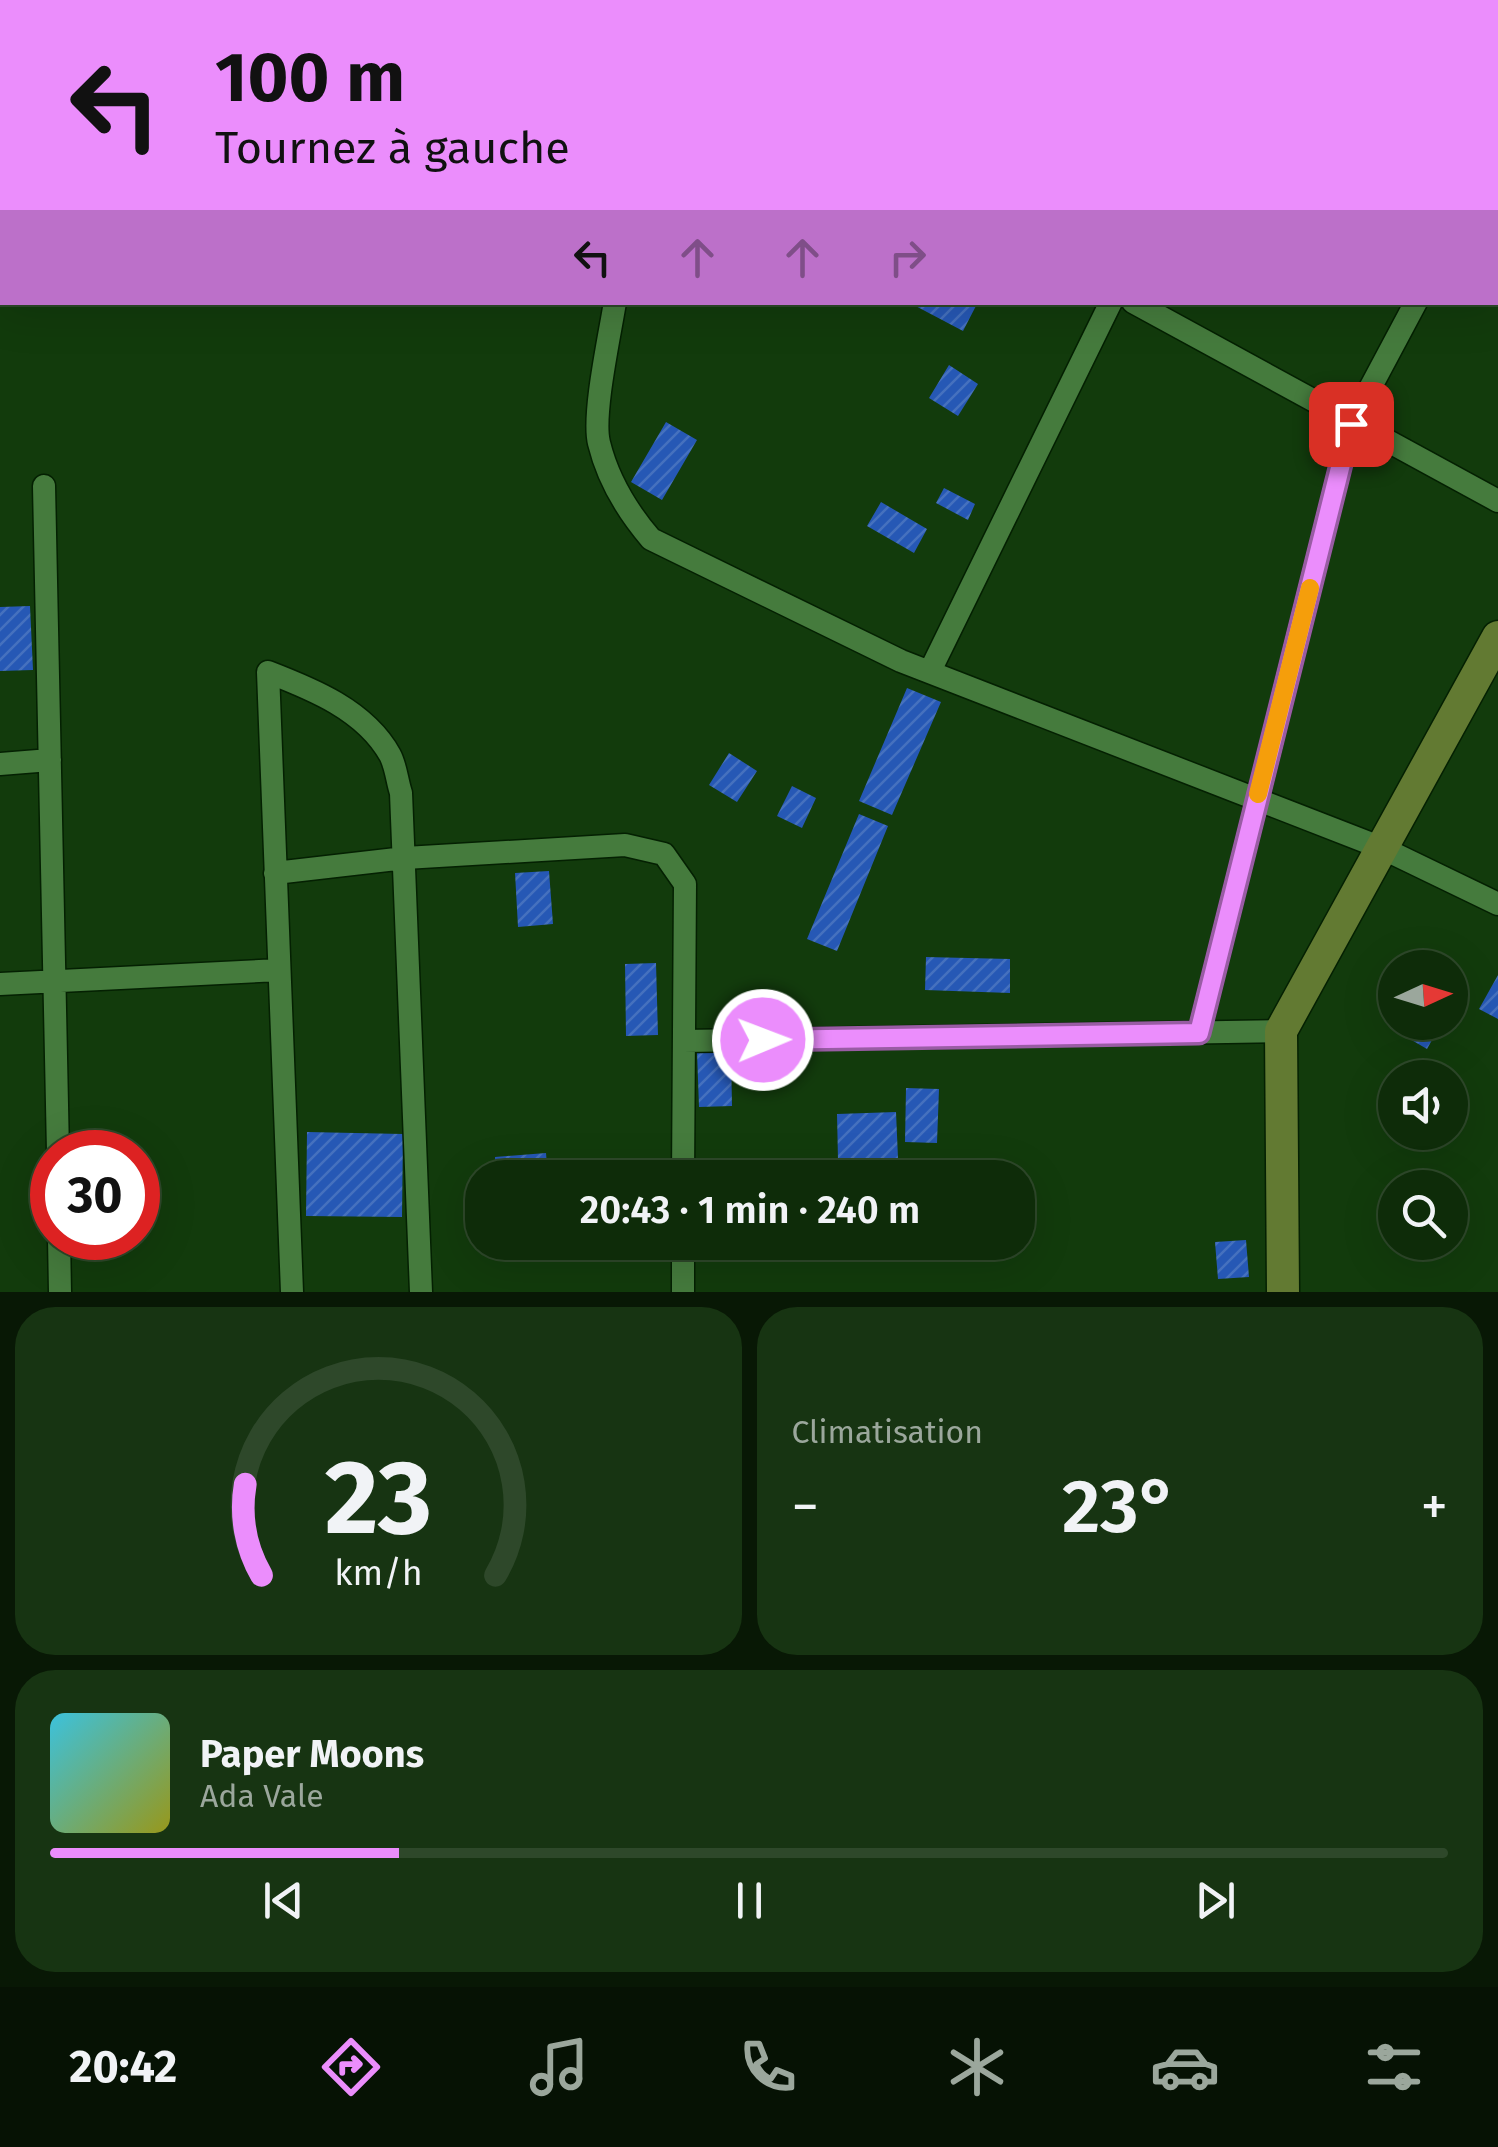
<!DOCTYPE html>
<html lang="fr">
<head>
<meta charset="utf-8">
<style>
	body { margin:0; font-family:"Fira Sans",sans-serif; background:#173412; color:#f1f3f6; height:100vh; display:flex; flex-direction:column; font-size:38px; white-space:nowrap }
	* { box-sizing:border-box; margin:0 }
	p { font-size:32px; color:#9ba79c }
	.icon { flex:none; width:55px; height:55px; fill:none; stroke:currentColor; stroke-width:2; stroke-linecap:round; stroke-linejoin:round }
	.map { position:relative; height:1292px; overflow:hidden }
	.side { display:flex; flex-direction:column; gap:15px; padding:15px; background:#081805; flex:1 }
	.side>* { flex:none }
	.banner { position:absolute; left:0px; top:0px; width:1500px; height:305px; box-shadow:0 10px 40px #0002,0 0 0 2px #2e482a; background:#eb8dfc; color:#111; overflow:hidden }
	.needle { width:65px; rotate:86deg }
	.controls { position:absolute; left:1378px; top:950px; display:grid; gap:20px }
	.controls a { display:grid; place-items:center; width:90px; height:90px; border-radius:50%; background:#0e2c09; box-shadow:0 10px 40px #0002,0 0 0 2px #2e482a; font-size:50px }
	.speed { position:absolute; left:30px; top:1130px; display:flex; gap:20px; font-size:50px; font-weight:700; text-align:center }
	.speed>* { display:grid; place-content:center; width:130px; height:130px; border-radius:50%; background:#0e2c09; box-shadow:0 10px 40px #0002,0 0 0 2px #2e482a; line-height:1 }
	.speed .limit { border:15px solid #d22; background:#fff; color:#111 }
	.pin { position:absolute; display:grid; place-items:center; width:85px; height:85px; color:#fff; margin:-42px; border-radius:20px; box-shadow:0 5px 15px #0006 }
	.me { position:absolute; width:110px; margin:-55px; rotate:89deg; stroke-linejoin:round; filter:drop-shadow(0 0 8px #0008) }
	.turn { display:flex; align-items:center; gap:35px; height:210px; padding:0 50px; font-size:45px }
	.turn .icon { width:130px; height:130px; stroke-width:2.5 }
	.turn b { display:block; font-size:70px; line-height:85px }
	.lanes { display:flex; align-items:center; height:95px; padding:0 50px; background:#0003; justify-content:center; gap:50px; direction:ltr }
	.lanes .off { opacity:.35 }
	.big { font-size:75px; font-weight:600; line-height:1.1 }
	.side .card { flex:1; display:flex; flex-direction:column; justify-content:center; gap:15px; min-width:0; padding:0 35px; border-radius:40px; background:#173412 }
	.side .dial { align-items:center; gap:0 }
	.dial svg { height:260px; overflow:visible; fill:none; stroke:#2e482a; stroke-width:7; stroke-linecap:round; text-anchor:middle }
	.dial text { fill:#f1f3f6; stroke:none }
	.song { display:flex; align-items:center; gap:30px }
	.cover { width:120px; height:120px; border-radius:15px; background:linear-gradient(135deg,hsl(190 70% 55%),hsl(60 70% 35%)) }
	.played { height:10px; border-radius:5px; background:linear-gradient(90deg,#eb8dfc 25%,#2e482a 25%) }
	.keys { display:flex; justify-content:space-around; direction:ltr }
	.heat { display:flex; justify-content:space-between; align-items:center; font-size:55px; direction:ltr }
	.side .tiles { flex:1; display:grid; gap:15px; grid-template-columns:1fr 1fr }
	.card:last-child { grid-column:span 2 }
	.trip { position:absolute; left:465px; top:1160px; width:570px; height:100px; border-radius:40px; background:#0e2c09; box-shadow:0 10px 40px #0002,0 0 0 2px #2e482a; font-weight:600; line-height:100px; text-align:center }
	.tabs { display:flex; height:160px; justify-content:space-around; align-items:center; background:#061204; color:#9ba79c }
	.tabs .icon { width:70px; height:70px }
	.tabs .active { color:#eb8dfc }
	.tabs b { font-size:45px; color:#f1f3f6 }
	.map>svg:first-child { display:block }
</style>
</head>
<body>
<div class="map">
<svg width="1498" height="1292" viewBox="0 0 1498 1292">
	<defs>
		<pattern id="building-hatch" width="6" height="6" patternUnits="userSpaceOnUse" patternTransform="scale(2.5)"><rect width="6" height="6" fill="#2658b5"/><path d="M-1 1l2-2M0 6l6-6M5 7l2-2" fill="none" stroke="#4571be"/></pattern>
	</defs>
	<rect width="100%" height="100%" fill="#123b0c"/>
	<!-- building -->
	<path fill="url(#building-hatch)" d="M908,302H978L963,331Z
		M949,365L978,384L958,416L929,398Z
		M666,422L697,440L662,500L631,482Z
		M944,488L975,504L968,520L936,503Z
		M881,502L927,529L914,553L867,526Z
		M30,606L33,670L0,671V607Z
		M907,688L941,702L892,815L859,801Z
		M729,753L757,771L737,802L709,785Z
		M792,786L816,798L802,828L777,816Z
		M859,814L888,826L837,951L807,939Z
		M549,871L553,924L518,927L515,873Z
		M926,957L1010,959V993L925,990Z
		M656,963L658,1035L626,1036L625,964Z
		M1498,975V1019L1479,1009Z
		M1401,1022H1442L1427,1049L1396,1031Z
		M697,1052H731L732,1106L699,1107Z
		M906,1088L939,1089L937,1143L905,1142Z
		M896,1112L898,1158L838,1160L837,1114Z
		M307,1132L403,1134L402,1217L306,1216Z
		M546,1153L548,1178H496L495,1157Z
		M1246,1240L1249,1277L1218,1279L1215,1242Z"/>
	<g fill="none" stroke-linecap="round" stroke-linejoin="round">
		<!-- street casing -->
		<g stroke="#042002" stroke-width="25">
			<path id="street" d="M1101,0L1106,2
				M784,2L786,0
				M1262,2L1263,0
				M1498,150V149
				M615,302C610,334 592,415 599,443C608,480 627,511 651,539L901,661L1382,848L1498,904
				M1133,302L1498,501
				M44,486L58,1152
				M930,671L1111,302
				M0,764L50,760
				M275,873L405,858L625,845L664,854L685,884L683,1178
				M0,984L279,970
				M1199,1033L1351,424L1416,302
				M684,1041L1281,1031
				M59,1238L60,1292
				M292,1292L268,672C312,689 365,710 390,755C396,766 397,781 401,793L421,1292
				M683,1292V1242"/>
		</g>
		<!-- secondary casing -->
		<g stroke="#042002" stroke-width="35">
			<path id="secondary" d="M1283,1292L1281,1031L1498,637"/>
		</g>
		<!-- street -->
		<use href="#street" stroke="#457b3d" stroke-width="22"/>
		<!-- secondary -->
		<use href="#secondary" stroke="#627a32" stroke-width="32"/>
	</g>
	<g fill="none" stroke-linecap="round" stroke-linejoin="round">
		<!-- route casing -->
		<g stroke="#995ca4" stroke-width="25">
			<path id="route" d="M763,1040L1199,1033L1351,424"/>
		</g>
		<!-- route -->
		<use href="#route" stroke="#eb8dfc" stroke-width="18"/>
		<!-- slow -->
		<path stroke="#f59e0b" stroke-width="18" d="M1258,794L1310,588"/>
	</g>
</svg>
<div class="controls">
<a><svg class="needle" viewBox="-14 -14 28 28"><path d="M0-13l5 13h-10z" fill="#e53935"/><path d="M0 13l5-13h-10z" fill="#9ba79c"/></svg></a>
<a><svg class="icon" aria-label="sound" viewBox="0 0 24 24"><path d="M4 9h4l5-4v14l-5-4H4zM17 9q2 3 0 6"/></svg></a>
<a><svg class="icon" aria-label="search" viewBox="0 0 24 24"><circle cx="10" cy="10" r="6"/><path d="M15 15l6 6"/></svg></a>
</div>
<div class="speed"><div class="limit">30</div></div>
<div class="pin" style="left:1351px;top:424px;background:#d93025"><svg class="icon" aria-label="arrive" viewBox="0 0 24 24"><path d="M6 21V4h12l-3 4 3 4H6"/></svg></div>
<svg class="me" style="left:763px;top:1040px" viewBox="-20 -20 40 40"><circle r="17" fill="#eb8dfc" stroke="#fff" stroke-width="3"/><path d="M0-11L8 9 0 5-8 9z" fill="#fff"/></svg>
<div class="trip">20:43 · 1 min · 240 m</div>
<div class="banner">
<div class="turn"><svg class="icon" aria-label="left" viewBox="0 0 24 24"><path d="M17 20v-9H6M10 6l-5 5 5 5"/></svg><div><b>100 m</b>Tournez à gauche</div></div>
<div class="lanes"><svg class="icon" aria-label="left" viewBox="0 0 24 24"><path d="M17 20v-9H6M10 6l-5 5 5 5"/></svg><svg class="icon off" aria-label="ahead" viewBox="0 0 24 24"><path d="M12 20V5M6 11l6-6 6 6"/></svg><svg class="icon off" aria-label="ahead" viewBox="0 0 24 24"><path d="M12 20V5M6 11l6-6 6 6"/></svg><svg class="icon off" aria-label="right" viewBox="0 0 24 24"><path d="M7 20v-9h11M14 6l5 5-5 5"/></svg></div>
</div>
</div>
<section class="side">
<div class="tiles">
<div class="card dial"><svg viewBox="0 0 100 80">
<path d="M14 69A42 42 0 1 1 86 69"/>
<path d="M14 69A42 42 0 0 1 9 41" stroke="#eb8dfc"/>
<text x="50" y="56" font-size="32" font-weight="700">23</text>
<text x="50" y="72" font-size="11">km/h</text>
</svg></div>
<div class="card"><p>Climatisation</p>
<div class="heat"><a>−</a><b class="big">23°</b><a>+</a></div>
</div>
<div class="card">
<div class="song"><i class="cover"></i><div><b>Paper Moons</b><p>Ada Vale</p></div></div>
<div class="played"></div>
<div class="keys"><svg class="icon" aria-label="previous" viewBox="0 0 24 24"><path d="M18 5L8 12l10 7zM5 5v14"/></svg><svg class="icon" aria-label="pause" viewBox="0 0 24 24"><path d="M8 5v14M16 5v14"/></svg><svg class="icon" aria-label="next" viewBox="0 0 24 24"><path d="M6 5l10 7-10 7zM19 5v14"/></svg></div>
</div>
</div>
</section>
<nav class="tabs">
<b>20:42</b>
<svg class="icon active" aria-label="directions" viewBox="0 0 24 24"><path d="M12 3l9 9-9 9-9-9zM9 14v-3h6M13 9l2 2-2 2"/></svg>
<svg class="icon" aria-label="music" viewBox="0 0 24 24"><path d="M9 18V5l10-2v13"/><circle cx="6" cy="18" r="3"/><circle cx="16" cy="16" r="3"/></svg>
<svg class="icon" aria-label="phone" viewBox="0 0 24 24"><path d="M5 4h4l2 5-3 2q2 4 5 5l2-3 5 2v4C11 20 4 13 5 4z"/></svg>
<svg class="icon" aria-label="climate" viewBox="0 0 24 24"><path d="M12 3v18M4 7l16 10M4 17L20 7"/></svg>
<svg class="icon" aria-label="car" viewBox="0 0 24 24"><path d="M5 17H2v-5l4-1 3-4h7l3 4 3 1v5h-3M9 17h6M6 11h13"/><circle cx="7" cy="17" r="2"/><circle cx="17" cy="17" r="2"/></svg>
<svg class="icon" aria-label="filters" viewBox="0 0 24 24"><path d="M4 7h16M4 17h16"/><circle cx="9" cy="7" r="2"/><circle cx="15" cy="17" r="2"/></svg>
</nav>
</body>
</html>
